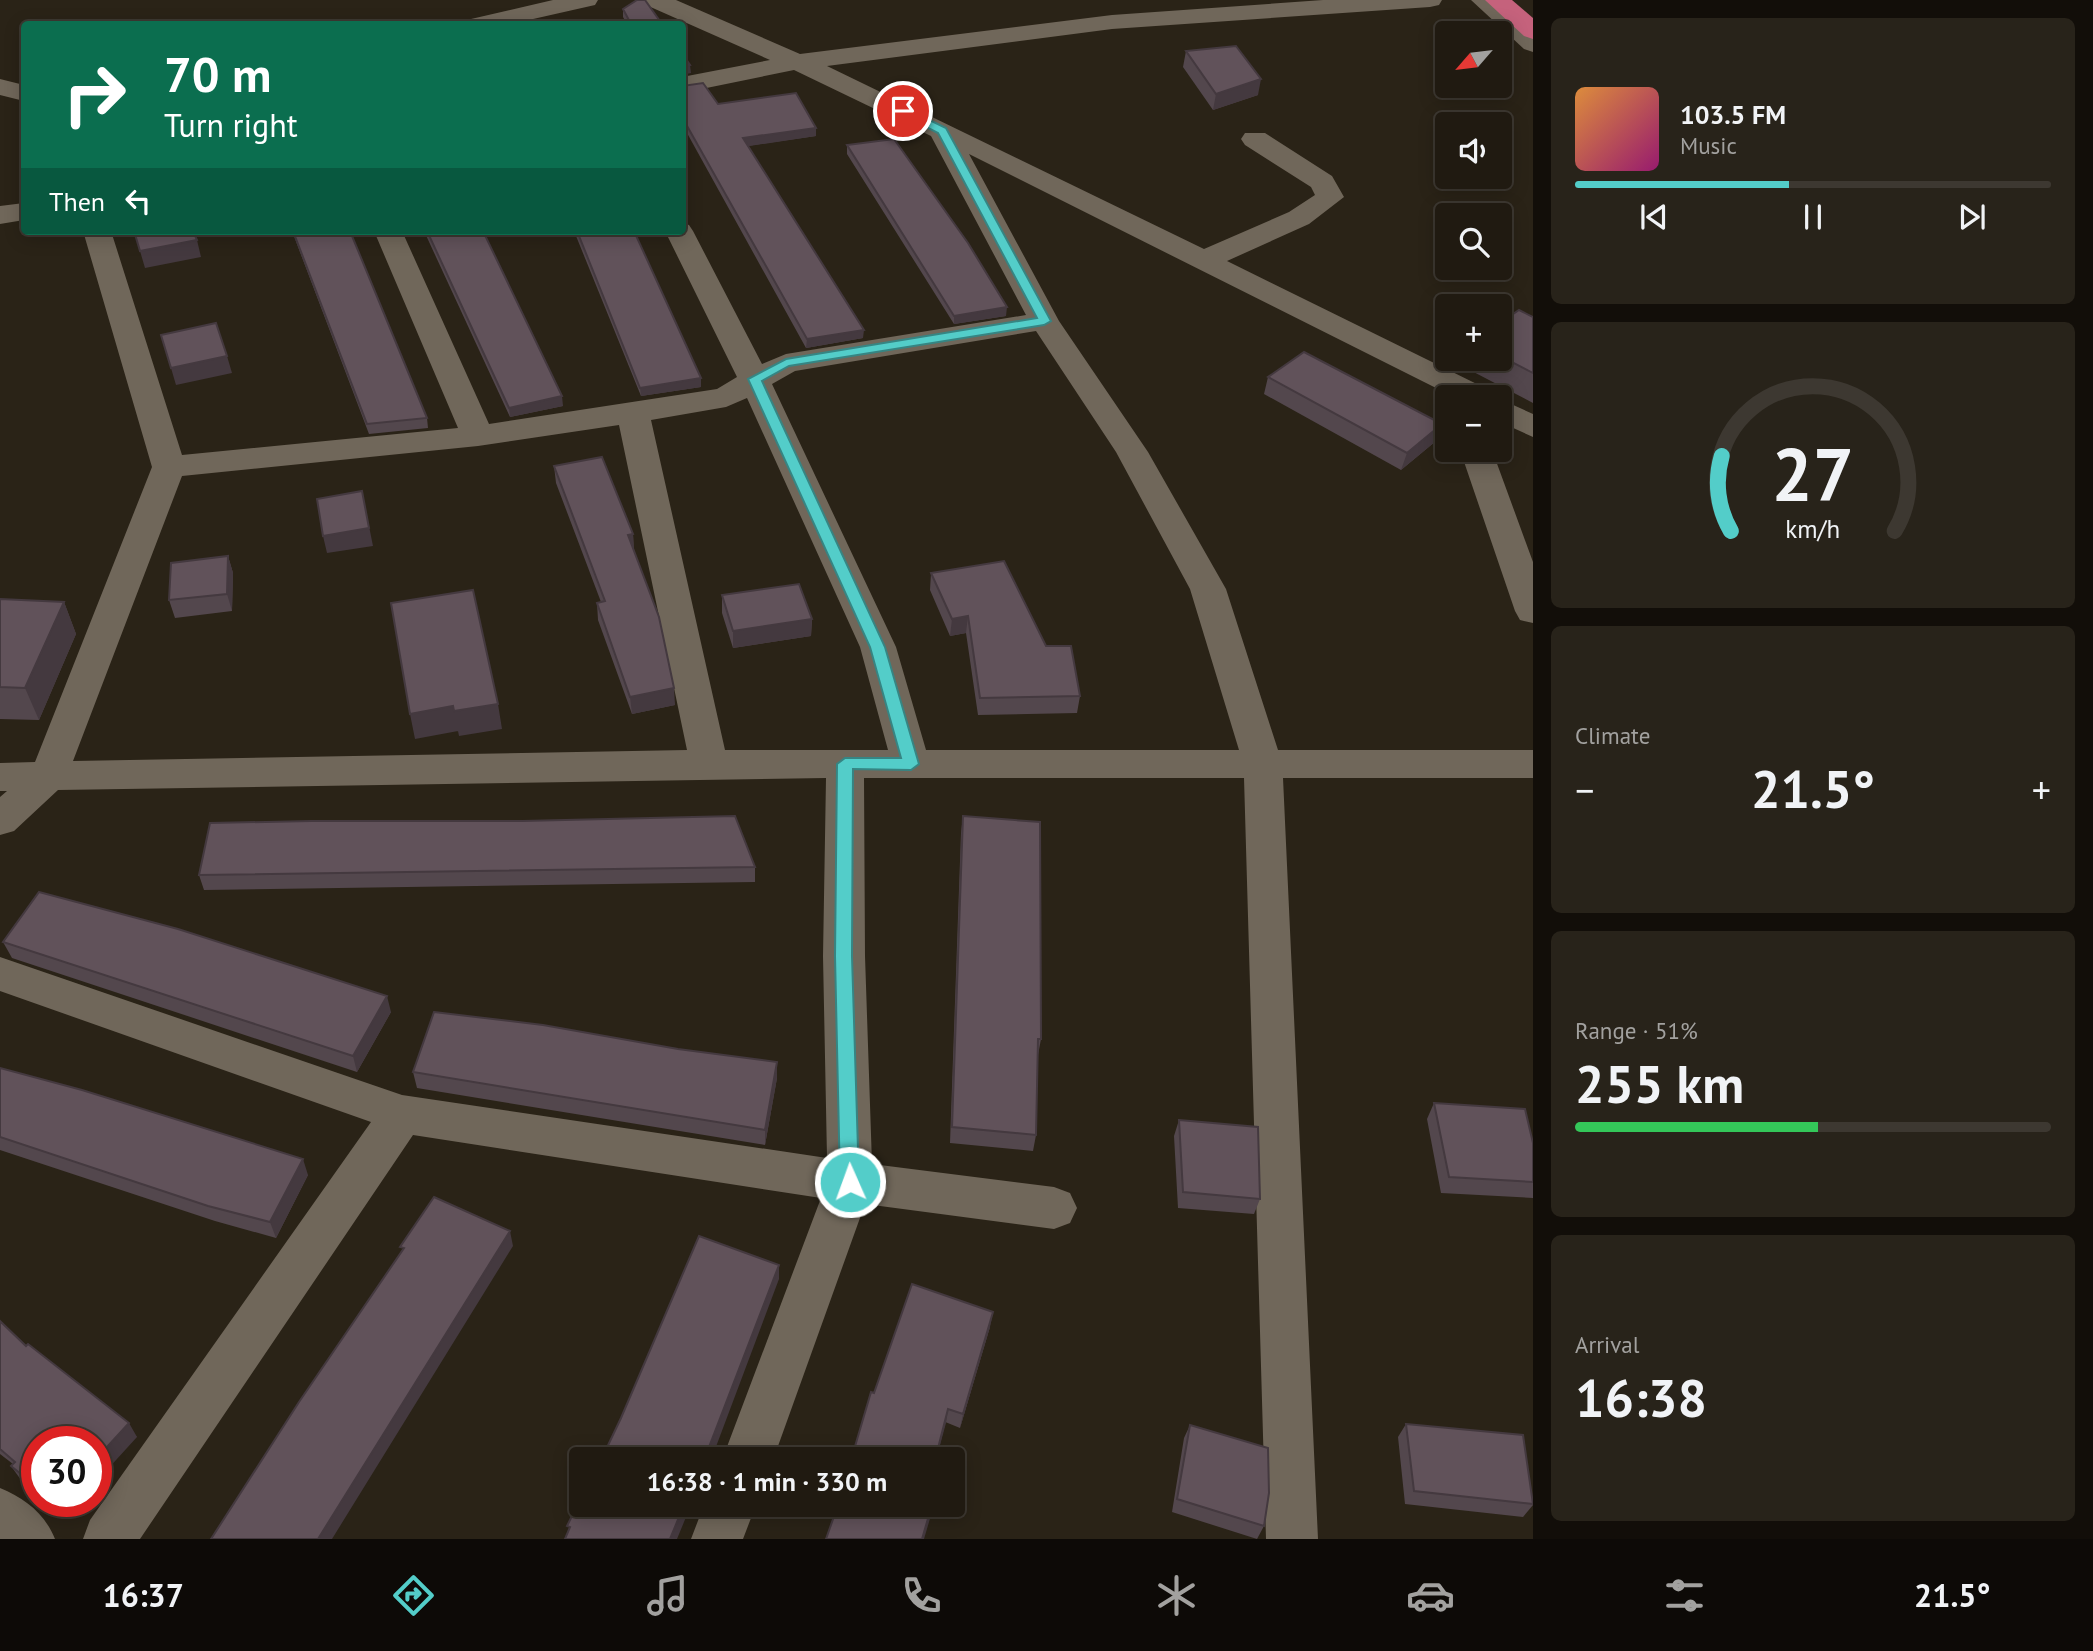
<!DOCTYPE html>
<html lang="en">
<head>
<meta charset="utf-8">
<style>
	body { margin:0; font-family:"PT Sans",sans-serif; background:#28231a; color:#f1f3f6; height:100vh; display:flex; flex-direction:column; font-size:26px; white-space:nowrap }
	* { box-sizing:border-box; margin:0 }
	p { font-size:23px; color:#a2a19f }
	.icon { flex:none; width:38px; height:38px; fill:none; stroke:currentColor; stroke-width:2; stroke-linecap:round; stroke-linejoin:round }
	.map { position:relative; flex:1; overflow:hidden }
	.panel { display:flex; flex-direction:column; gap:18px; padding:18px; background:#120e09; width:560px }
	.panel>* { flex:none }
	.banner { position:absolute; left:21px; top:21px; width:665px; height:214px; border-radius:7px; box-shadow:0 4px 18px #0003,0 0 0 2px #3d3831; background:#0b6e4f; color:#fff; overflow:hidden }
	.needle { width:46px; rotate:242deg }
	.buttons { position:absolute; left:1435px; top:21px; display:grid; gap:14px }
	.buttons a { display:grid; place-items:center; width:77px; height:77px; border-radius:7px; background:#201a11; box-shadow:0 4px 18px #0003,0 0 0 2px #3d3831; font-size:35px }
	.speed { position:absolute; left:21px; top:1426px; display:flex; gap:14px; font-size:35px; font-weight:700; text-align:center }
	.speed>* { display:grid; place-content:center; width:91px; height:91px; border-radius:50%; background:#201a11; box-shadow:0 4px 18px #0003,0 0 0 2px #3d3831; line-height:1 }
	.speed .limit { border:10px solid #d22; background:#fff; color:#111 }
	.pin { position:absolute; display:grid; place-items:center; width:60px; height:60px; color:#fff; margin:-30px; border:4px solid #fff; border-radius:50%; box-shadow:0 2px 7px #0007 }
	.me { position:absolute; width:77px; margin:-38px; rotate:358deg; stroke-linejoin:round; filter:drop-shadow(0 0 5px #0008) }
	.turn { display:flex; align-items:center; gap:24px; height:147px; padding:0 28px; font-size:32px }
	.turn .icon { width:91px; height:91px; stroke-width:2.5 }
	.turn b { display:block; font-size:49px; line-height:60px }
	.then { display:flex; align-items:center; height:66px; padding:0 28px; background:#0003; gap:14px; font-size:26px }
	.big { font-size:52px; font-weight:600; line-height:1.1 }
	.panel .tile { flex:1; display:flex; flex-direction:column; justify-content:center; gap:10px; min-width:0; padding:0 24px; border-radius:10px; background:#28231a }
	.panel .dial { align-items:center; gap:0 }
	.dial svg { height:182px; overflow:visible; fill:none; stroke:#3d3831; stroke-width:7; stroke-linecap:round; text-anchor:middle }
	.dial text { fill:#f1f3f6; stroke:none }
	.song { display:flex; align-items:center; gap:21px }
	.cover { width:84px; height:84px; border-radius:10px; background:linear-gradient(135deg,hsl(30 70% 55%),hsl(320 70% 35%)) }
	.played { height:7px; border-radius:4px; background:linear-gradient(90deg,#53cdc9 45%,#3d3831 45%) }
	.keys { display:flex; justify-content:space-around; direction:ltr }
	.heat { display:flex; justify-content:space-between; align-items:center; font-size:38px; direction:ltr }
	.charge { height:10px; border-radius:5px; background:linear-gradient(90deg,#34c759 51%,#3d3831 0) }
	.trip { position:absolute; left:569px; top:1447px; width:396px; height:70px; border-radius:7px; background:#201a11; box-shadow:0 4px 18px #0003,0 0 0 2px #3d3831; font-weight:600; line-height:70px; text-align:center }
	.menu { display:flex; height:112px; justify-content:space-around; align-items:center; background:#0d0a07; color:#a2a19f }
	.menu .icon { width:49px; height:49px }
	.menu .on { color:#53cdc9 }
	.menu b { font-size:32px; color:#f1f3f6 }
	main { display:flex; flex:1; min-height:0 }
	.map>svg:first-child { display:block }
</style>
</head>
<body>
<main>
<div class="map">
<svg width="1533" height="1539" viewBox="0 0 1533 1539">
	<rect width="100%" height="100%" fill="#2a2317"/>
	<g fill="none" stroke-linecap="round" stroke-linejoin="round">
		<!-- minor -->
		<path fill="#70675a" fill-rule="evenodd" d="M553,0H598L595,5L511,24H468L471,19Z
			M643,0H676L800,54L1112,15L1323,0H1442L1439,5L1430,7L1112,29L827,66L1204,249L1289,212L1315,195L1311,187L1245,145L1241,139L1245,133H1265L1332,176L1344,197L1309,224L1227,261L1489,390L1494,397H1454L969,154L1059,321L1148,452L1226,589L1278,750H1533V778H1283L1318,1539H1266L1244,778H864L865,956L872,1164L1054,1187L1070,1193L1077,1208L1070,1223L1054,1229L865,1204L773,1460H722L821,1198L413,1135L140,1539H83L90,1520L371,1122L0,991V957L402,1095L827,1158L823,956L826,778L58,790L14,831L0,835V797L7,791H0V763L35,762L152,467L83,231H111L182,455L458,428L374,231H402L489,424L717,389L737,377L665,231H682V223L689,225L693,231L762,364L786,354L1026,315L931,136L794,70L682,93V77L770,60L646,5ZM1036,331L1116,452L1190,589L1239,750H926L896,647L772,384L795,371ZM747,398L860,647L888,750H725L651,420L726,407ZM619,425L687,750L73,761L182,476L478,446Z
			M1471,0H1498L1533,31V52L1524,49Z
			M0,79L24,85V101L0,95Z
			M24,203V220L0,224V206Z
			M1500,399L1533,414V437L1500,422Z
			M1460,450H1492L1533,562V623L1520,620L1515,611Z
			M0,1488C25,1498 45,1514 55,1539H0Z
			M704,1505H756L743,1539H691Z"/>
		<!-- highway -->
		<path fill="#c5627c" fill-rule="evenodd" d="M1485,0H1512L1533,18V39L1524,36Z"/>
	</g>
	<!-- wall -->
	<path fill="#53474d" d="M623,9L662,24H627L623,17Z
		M1186,51L1258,95L1213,110L1183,67Z
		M682,86L718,104L816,128V136L747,146L863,338L806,348L682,124Z
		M847,145L1006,316L954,324L847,154Z
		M292,231H350L427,418L428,428L369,434Z
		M424,231H483L563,406L510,417Z
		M574,231H634L701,378V387L641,396Z
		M1533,317V403L1464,367L1467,359H1500V323Z
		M1268,377L1436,441L1401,470L1264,394Z
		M554,466L633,534L634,552L675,705L632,714L598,620L597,603L601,602L556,483Z
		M228,556L233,573L232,611L175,618L169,600Z
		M931,573L1046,646L1080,696L1077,713L978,715L966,633L950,636L930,590Z
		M722,595L812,619L811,636L733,648L722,613Z
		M0,599L64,602L76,634L39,720L0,719Z
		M963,816L1041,1039L1038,1055H1037L1036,1135L1033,1151L950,1143L961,833Z
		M210,823L755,867V882L204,890L199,875Z
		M3,942L391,1012L357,1072L12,958Z
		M0,1068L308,1175L276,1238L215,1221L0,1150Z
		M413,1072L777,1078L765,1145L417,1088Z
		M1434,1103L1533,1143V1198L1441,1193L1427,1119Z
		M1179,1120L1260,1199L1254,1214L1178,1208L1174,1136Z
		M0,1321L26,1346L137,1437L37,1442V1493L21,1480L11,1466L13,1464L0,1454Z
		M990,1327L960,1428L874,1393Z
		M1406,1424L1533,1500V1505L1523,1517L1405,1504L1398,1437Z
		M1190,1425L1264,1526L1257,1539L1172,1512L1184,1438Z
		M47,1502H78L65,1516Z"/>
	<!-- shaded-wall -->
	<path fill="#44393f" d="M690,65L691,73L682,75V66Z
		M1261,79L1258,95L1213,110L1216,94Z
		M816,128V136L743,147V138Z
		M197,240L201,257L145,268L140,251Z
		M1007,307L1006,316L954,324V316Z
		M864,330L863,338L806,348L807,339Z
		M227,356L232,373L176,385L171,368Z
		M701,378V387L641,396L640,388Z
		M562,396L563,406L510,417L509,408Z
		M1442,424L1436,441L1401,470L1407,453Z
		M362,491L373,546L327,553L323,536Z
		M633,534L634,552L629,553L628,535Z
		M228,556L233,573L232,611L227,594Z
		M64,602L76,634L39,720L25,688Z
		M968,616L966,633L950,636L952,619Z
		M812,619L811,636L733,648V631Z
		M674,688L675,705L632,714L630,697Z
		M498,704L502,729L459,736L454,711Z
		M453,706L458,731L415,739L410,714Z
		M387,996L391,1012L357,1072L353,1056Z
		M777,1062V1078L765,1145V1130Z
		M303,1159L308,1175L276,1238L270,1222Z
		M510,1231L513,1246L332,1539H318Z
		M779,1265V1279L711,1460H704Z
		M993,1312L990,1327L960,1428L963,1414Z
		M948,1409L946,1423L936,1460H935Z
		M129,1423L137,1437L96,1482V1459Z
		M57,1502H78L65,1516L56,1503Z
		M684,1505H691L677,1539H670Z
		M932,1505H934L924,1539H922Z"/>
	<!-- building -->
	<path fill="#61525a" stroke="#44393f" stroke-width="2" d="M637,0H645L662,24H631L623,9Z
		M1236,46L1261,79L1216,94L1186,51Z
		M682,53L690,65L682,66Z
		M703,83L718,104L796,93L816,128L743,138L864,330L807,339L682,117V86Z
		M894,139L968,243L1007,307L954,316L847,145Z
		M134,231H193L197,240L140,251Z
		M293,231H350L427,418L367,424Z
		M427,231H483L562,396L509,408Z
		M577,231H634L701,378L640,388Z
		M1519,310L1533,317V373L1500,356V323Z
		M216,323L227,356L171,368L161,335Z
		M1304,352L1442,424L1407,453L1268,377Z
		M602,457L633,534L628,535L659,617L674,688L630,697L597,603L605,601L554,466Z
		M362,491L369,528L323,536L317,499Z
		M228,556L227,594L169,600L171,563Z
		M1004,561L1046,646H1071L1080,696L980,698L968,616L952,619L931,573Z
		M799,584L812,619L733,631L722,595Z
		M473,590L498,704L454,711L453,706L410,714L391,603Z
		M0,599L64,602L25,688L0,687Z
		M735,816L755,867L199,875L210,823L311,821H522Z
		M963,816L1040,822L1041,1039H1038L1036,1135L952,1127Z
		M39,892L178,929L387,996L353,1056L3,942Z
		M434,1012L543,1025L678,1049L777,1062L765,1130L413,1072Z
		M0,1068L82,1090L303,1159L270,1222L208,1206L0,1137Z
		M1434,1103L1525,1109L1533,1143V1182L1449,1177Z
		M1179,1120L1258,1127L1260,1199L1183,1192Z
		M434,1197L510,1231L318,1539H211L299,1402L404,1248L400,1247Z
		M699,1236L779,1265L704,1460H601L621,1418Z
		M912,1284L993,1312L963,1414L948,1409L935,1460H851L871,1392L874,1393Z
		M0,1321L26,1346L28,1344L129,1423L96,1459V1442H37V1487L11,1466L15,1462L0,1449Z
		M1406,1424L1523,1435L1533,1504L1414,1491Z
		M1190,1425L1268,1448L1269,1493L1264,1526L1177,1499Z
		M581,1498V1505H684L670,1539H565L570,1527L567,1526Z
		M838,1505H932L922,1539H826Z"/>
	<!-- route -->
	<path fill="#53cdc9" stroke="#368583" stroke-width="2" d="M899,109H907L946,128L1051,321L1044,325L789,366L762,381L885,647L919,764L911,770L853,769L852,956L859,1182L857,1188L850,1190L843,1188L840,1182L835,956L837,764L845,758H901L870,647L748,379L786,359L1037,318L938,133L899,113Z"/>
</svg>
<div class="buttons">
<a><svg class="needle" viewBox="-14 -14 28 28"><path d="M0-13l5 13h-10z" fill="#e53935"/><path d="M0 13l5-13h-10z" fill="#a2a19f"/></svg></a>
<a><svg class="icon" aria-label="sound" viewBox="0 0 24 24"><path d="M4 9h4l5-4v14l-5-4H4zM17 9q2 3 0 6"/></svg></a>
<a><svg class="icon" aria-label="search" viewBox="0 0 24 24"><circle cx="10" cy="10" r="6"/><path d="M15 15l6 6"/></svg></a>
<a>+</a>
<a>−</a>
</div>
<div class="speed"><div class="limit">30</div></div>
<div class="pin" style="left:903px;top:111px;background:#d93025"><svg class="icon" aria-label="arrive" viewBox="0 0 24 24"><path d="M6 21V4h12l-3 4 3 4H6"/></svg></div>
<svg class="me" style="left:850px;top:1182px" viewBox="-20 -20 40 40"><circle r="17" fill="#53cdc9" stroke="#fff" stroke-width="3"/><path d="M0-11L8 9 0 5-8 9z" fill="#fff"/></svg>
<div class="trip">16:38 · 1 min · 330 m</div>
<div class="banner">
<div class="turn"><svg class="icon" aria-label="right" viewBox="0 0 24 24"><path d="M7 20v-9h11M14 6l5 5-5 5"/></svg><div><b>70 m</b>Turn right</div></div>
<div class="then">Then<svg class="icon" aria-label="left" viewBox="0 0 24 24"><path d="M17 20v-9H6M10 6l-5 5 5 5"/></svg></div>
</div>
</div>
<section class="panel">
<div class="tile">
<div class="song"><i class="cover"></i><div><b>103.5 FM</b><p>Music</p></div></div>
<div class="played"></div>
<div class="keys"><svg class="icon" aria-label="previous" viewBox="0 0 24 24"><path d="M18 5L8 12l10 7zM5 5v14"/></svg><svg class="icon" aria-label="pause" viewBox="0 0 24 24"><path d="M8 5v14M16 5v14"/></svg><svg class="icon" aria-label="next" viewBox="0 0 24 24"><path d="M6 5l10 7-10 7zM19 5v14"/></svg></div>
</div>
<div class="tile dial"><svg viewBox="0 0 100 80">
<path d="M14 69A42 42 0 1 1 86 69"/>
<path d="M14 69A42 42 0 0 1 10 36" stroke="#53cdc9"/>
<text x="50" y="56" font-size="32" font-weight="700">27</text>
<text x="50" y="72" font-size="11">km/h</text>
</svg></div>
<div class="tile"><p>Climate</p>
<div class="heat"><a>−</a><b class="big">21.5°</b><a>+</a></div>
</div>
<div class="tile"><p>Range · 51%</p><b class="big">255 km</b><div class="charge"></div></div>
<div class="tile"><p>Arrival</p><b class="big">16:38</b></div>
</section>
</main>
<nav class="menu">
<b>16:37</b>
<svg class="icon on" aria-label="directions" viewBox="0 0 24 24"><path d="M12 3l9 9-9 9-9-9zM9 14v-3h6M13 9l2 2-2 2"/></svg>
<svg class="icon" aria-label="music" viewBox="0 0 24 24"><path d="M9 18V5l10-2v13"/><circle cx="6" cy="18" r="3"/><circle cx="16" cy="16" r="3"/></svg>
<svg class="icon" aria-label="phone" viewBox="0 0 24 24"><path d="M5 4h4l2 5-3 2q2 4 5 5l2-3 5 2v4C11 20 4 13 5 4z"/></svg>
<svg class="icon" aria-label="climate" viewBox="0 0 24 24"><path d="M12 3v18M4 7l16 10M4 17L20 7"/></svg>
<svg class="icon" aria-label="car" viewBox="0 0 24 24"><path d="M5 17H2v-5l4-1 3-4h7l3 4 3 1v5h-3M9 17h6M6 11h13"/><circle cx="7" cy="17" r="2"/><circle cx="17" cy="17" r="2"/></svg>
<svg class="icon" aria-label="filters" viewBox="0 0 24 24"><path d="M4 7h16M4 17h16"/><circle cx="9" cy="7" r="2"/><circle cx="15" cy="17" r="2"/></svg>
<b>21.5°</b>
</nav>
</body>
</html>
